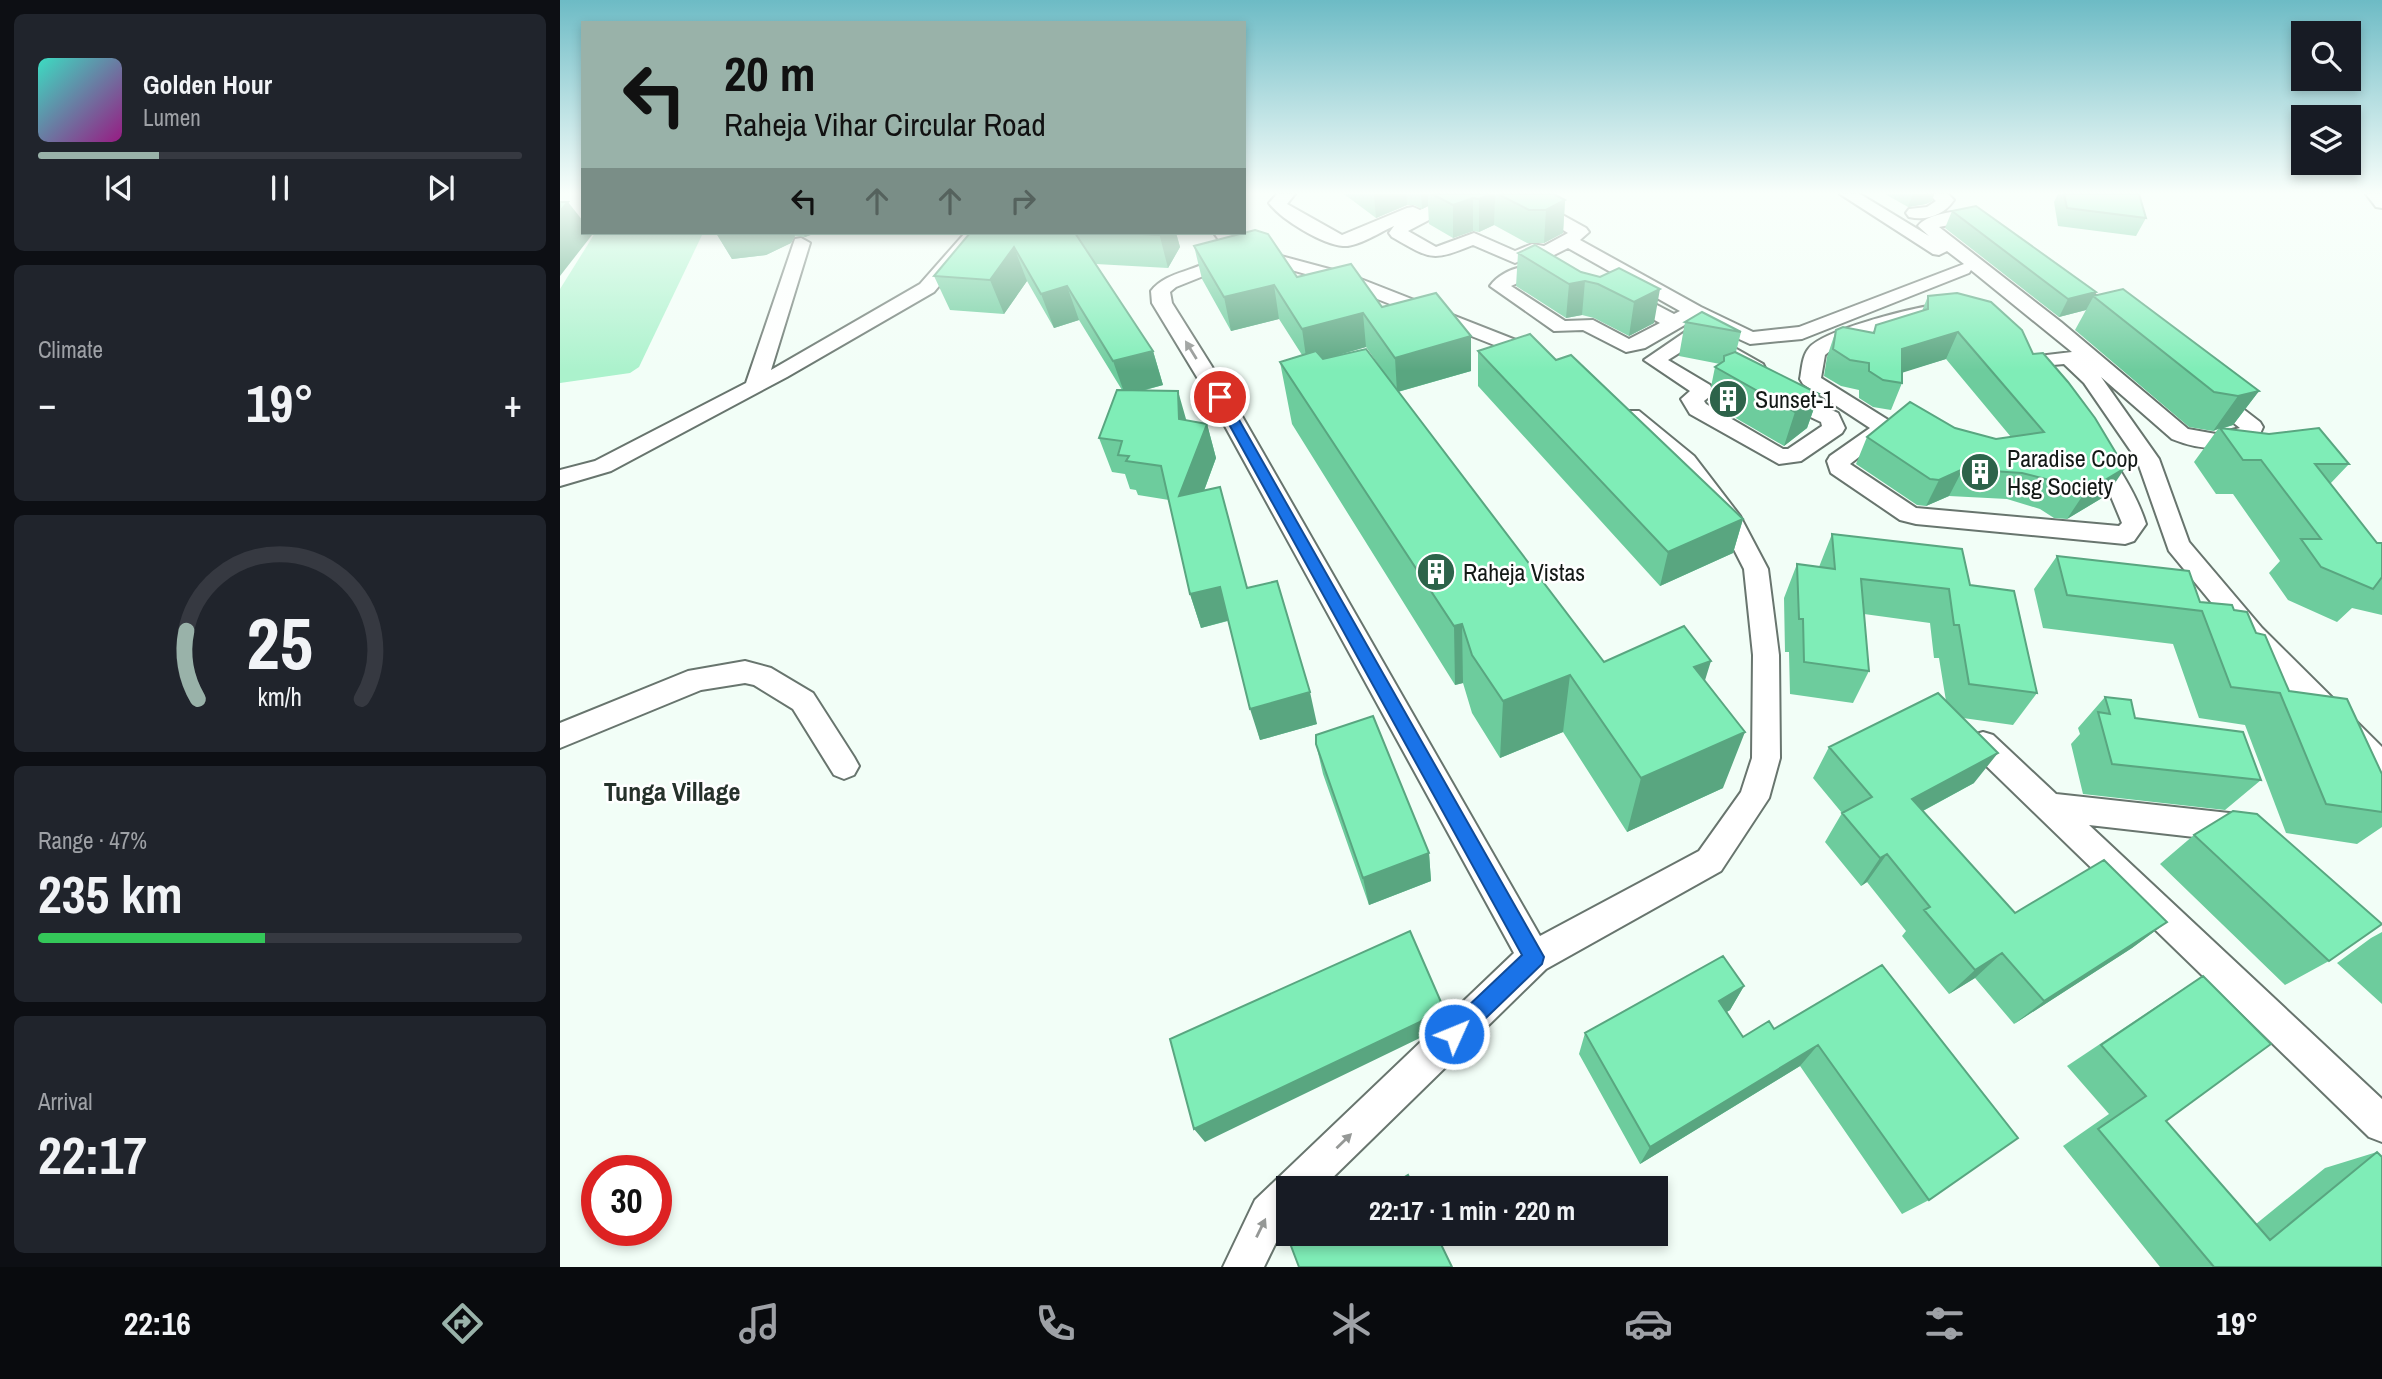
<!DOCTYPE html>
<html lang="en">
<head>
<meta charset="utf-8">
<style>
	body { margin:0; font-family:"Archivo Narrow",sans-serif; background:#20242c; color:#f1f3f6; height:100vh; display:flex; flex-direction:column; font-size:26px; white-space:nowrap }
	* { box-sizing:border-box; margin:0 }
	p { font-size:23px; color:#9ea1a6 }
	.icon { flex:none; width:38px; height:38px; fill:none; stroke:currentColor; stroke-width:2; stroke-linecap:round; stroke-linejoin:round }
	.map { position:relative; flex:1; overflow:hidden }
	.sheet { display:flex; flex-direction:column; gap:14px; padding:14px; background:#0d0f14; width:560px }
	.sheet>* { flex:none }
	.banner { position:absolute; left:21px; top:21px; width:665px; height:214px; border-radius:0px; box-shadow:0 4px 10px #0003; background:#99b2a9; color:#111; overflow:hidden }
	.buttons { position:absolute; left:1731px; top:21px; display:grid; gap:14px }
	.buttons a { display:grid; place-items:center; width:70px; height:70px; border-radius:0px; background:#171b24; box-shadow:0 4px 10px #0003; font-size:35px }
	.speed { position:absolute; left:21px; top:1155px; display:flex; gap:14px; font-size:35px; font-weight:700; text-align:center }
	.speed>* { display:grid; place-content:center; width:91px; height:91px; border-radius:50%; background:#171b24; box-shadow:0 4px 10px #0003; line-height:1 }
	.speed .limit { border:10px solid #d22; background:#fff; color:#111 }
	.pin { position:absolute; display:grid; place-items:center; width:60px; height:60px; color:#fff; margin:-30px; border:4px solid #fff; border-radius:50%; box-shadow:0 2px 7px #0007 }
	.me { position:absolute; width:77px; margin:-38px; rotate:46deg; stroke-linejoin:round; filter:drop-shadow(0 0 5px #0008) }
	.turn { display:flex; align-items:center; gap:24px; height:147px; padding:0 28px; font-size:32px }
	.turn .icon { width:91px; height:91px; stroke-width:2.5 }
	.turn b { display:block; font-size:49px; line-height:60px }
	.lanes { display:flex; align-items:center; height:66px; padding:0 28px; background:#0003; justify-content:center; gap:35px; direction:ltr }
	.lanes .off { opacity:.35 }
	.big { font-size:52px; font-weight:800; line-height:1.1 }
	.sheet .tile { flex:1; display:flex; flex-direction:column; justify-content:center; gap:10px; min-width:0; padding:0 24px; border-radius:10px; background:#20242c }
	.sheet .dial { align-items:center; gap:0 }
	.dial svg { height:182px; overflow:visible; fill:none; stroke:#363941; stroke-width:7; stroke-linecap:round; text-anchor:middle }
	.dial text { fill:#f1f3f6; stroke:none }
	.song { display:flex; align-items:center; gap:21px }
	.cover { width:84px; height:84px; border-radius:10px; background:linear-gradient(135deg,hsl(170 70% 55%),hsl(310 70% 35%)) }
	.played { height:7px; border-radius:4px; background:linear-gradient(90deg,#99b2a9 25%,#363941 25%) }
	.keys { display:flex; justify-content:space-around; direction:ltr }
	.heat { display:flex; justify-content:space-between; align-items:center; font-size:38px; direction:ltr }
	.charge { height:10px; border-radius:5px; background:linear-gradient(90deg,#34c759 47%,#363941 0) }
	.trip { position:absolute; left:716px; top:1176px; width:392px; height:70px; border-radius:0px; background:#171b24; box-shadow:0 4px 10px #0003; font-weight:800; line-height:70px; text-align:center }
	.menu { display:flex; height:112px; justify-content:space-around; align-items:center; background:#090b0e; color:#9ea1a6 }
	.menu .icon { width:49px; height:49px }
	.menu .active { color:#99b2a9 }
	.menu b { font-size:32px; color:#f1f3f6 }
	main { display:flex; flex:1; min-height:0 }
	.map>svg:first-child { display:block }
</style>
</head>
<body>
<main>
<section class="sheet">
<div class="tile">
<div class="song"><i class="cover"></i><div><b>Golden Hour</b><p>Lumen</p></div></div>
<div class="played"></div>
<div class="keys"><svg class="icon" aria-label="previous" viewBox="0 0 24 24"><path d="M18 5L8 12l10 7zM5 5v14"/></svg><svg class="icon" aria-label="pause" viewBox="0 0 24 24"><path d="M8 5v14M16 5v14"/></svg><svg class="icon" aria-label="next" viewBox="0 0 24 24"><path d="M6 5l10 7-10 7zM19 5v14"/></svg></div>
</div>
<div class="tile"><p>Climate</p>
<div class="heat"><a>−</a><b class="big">19°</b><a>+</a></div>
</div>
<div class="tile dial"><svg viewBox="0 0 100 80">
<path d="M14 69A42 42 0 1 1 86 69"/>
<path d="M14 69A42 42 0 0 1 9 39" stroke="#99b2a9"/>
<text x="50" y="56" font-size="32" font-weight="700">25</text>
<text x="50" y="72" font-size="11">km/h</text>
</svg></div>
<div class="tile"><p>Range · 47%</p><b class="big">235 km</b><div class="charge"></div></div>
<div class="tile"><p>Arrival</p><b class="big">22:17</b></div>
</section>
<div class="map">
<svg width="1822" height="1267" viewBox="0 0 1822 1267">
	<rect width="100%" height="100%" fill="#f2fef7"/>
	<!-- green -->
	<path fill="#abf2cc" d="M35,233H143L79,367L70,373L0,383V289Z"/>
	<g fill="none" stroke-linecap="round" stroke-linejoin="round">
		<!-- minor casing -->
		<g stroke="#68756e" stroke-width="4">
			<path id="minor" d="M717,194H735L727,204L782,235L847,208L853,207L860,210L892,194H905L907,197L905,201L848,231L876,247L914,233L955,251L972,244L984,246L1008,233L964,206L967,202H979L1026,228L1029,232L1020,240L1141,307L1193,332L1239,327L1404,264L1387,251L1379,255L1373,254L1280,194H1300L1369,236L1358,226C1369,212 1405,209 1421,213L1554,309L1700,422L1703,427L1699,436C1672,452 1641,451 1612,439L1541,377L1599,459L1629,542L1702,628L1822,747V774L1795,760L1684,642L1609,551L1577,460L1524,383L1504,364L1482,366L1486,372L1483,376C1470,380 1465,373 1458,362L1461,358L1512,352L1411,270L1409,273L1242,339L1190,344L1135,319L1085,348L1066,352L1023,330L994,331L930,286C943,267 981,257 997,276L995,280L988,282L973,276L951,286L1005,321L1033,320L1069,339L1100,323L1058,300L1056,296L1058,292H1072L1114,314L1120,311L1008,248L992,256L974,255L955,263L913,245C871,262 871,259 832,237L829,233L834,226C820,232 798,247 783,246C763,245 720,219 709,203ZM1410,221L1540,317L1680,428L1656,434L1628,429L1501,322L1379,227Z
				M1369,194H1388L1394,200C1384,215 1367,221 1349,217L1346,213L1349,209L1367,207L1376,201Z
				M1806,194H1822V208L1816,207Z
				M405,233H423L374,292L227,377L51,471L0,486V470L35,461L186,383L235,239L241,238L250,243L211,370L360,284Z
				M654,233H672L682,247L671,265L616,287L610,292L612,303L671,397L980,936L1139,851L1181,792L1192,758L1193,655L1184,569L1162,526L1118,466L1063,421L1060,416L1063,411H1079L1134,456L1180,516L1208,569L1219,655L1220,758L1209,798L1161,871L986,969L762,1188H728V1222L723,1228L704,1267H663L695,1200L954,953L649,397L592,303L591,291C609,267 649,273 664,247Z
				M695,249L788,274L984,351L987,355L984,359H970L774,282L689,258L686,254L689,250Z
				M1376,305H1393L1403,311C1395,321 1374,316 1361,318C1341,321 1279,342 1265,355L1261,378L1333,423L1336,428L1290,464L1356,508L1559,526L1562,523L1547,487L1526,453L1529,448L1537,446L1545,448C1562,472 1577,496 1586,524L1574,541L1565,544L1356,524L1340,520L1271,473L1267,461L1270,456L1310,428L1243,384L1240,379C1242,369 1242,356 1249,348C1264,330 1351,308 1376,305Z
				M1132,330L1150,334L1203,364L1212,382L1278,413L1285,428L1282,433L1241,461L1219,464L1130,414L1121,399L1130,391L1084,360L1125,332ZM1135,343L1187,371L1196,391L1261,422L1262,426L1228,449H1223L1146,404L1144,401L1154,393L1150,385L1108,360Z
				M185,661L211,668L253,693L294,757L299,766L294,775L284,779L274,775L233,709L194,685L185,683L141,690L0,748V723L128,671Z
				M1423,732L1433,735L1496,794L1678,814L1689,818L1693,828L1689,838L1678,842L1529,825L1822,1099V1142L1809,1137L1413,753L1409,744L1413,735Z"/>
		</g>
		<!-- minor -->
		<use href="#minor" fill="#fff" fill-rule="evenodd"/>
	</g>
	<!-- wall -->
	<path fill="#6dcc9d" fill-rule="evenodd" d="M784,194H994L1005,200L1003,233L984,243H967L934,225L919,232L913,231L893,238L869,224L868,206L862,209L854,205H847L816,218Z
		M1325,194H1374L1372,201L1366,204L1348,207Z
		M1498,194H1579L1586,218L1576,236L1498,226L1494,202Z
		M1392,211L1534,296L1699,391L1673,425L1663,428L1789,464L1770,484L1817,543H1822V615L1792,608L1777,622L1728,600L1709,573L1720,561L1673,494H1656L1634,462L1658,429L1653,431L1629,427L1515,330L1526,310L1499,317L1385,228Z
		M156,233H256L245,237L235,236L231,243L206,255L172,259Z
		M410,233H616L620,247L608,268L536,264L593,351L603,385L582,391L626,420L647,424L656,458L644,491L687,588L757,724L700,740L668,621L641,628L630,594L609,500L578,495L576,490L570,489L565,474L552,472L539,438L562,390L519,320L494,328L467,281L444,314L390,310L374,276Z
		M634,246L737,277L822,307L911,371L838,392L1044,662L1145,681L1163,788L1067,832L1003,732L940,758L912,713L903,683L895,685L732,424L720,362L742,355L719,319L671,331L642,279ZM806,347L823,371L775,356Z
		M958,253L1040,277L1059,268L1094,323L1069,336L1034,318L1022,315L1006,318L956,286Z
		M1368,296L1473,354L1547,495L1507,519L1494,518L1480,509L1447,499L1389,496L1366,506L1357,505L1296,464L1307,437L1395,428L1436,439L1451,437L1386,359L1342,372V383L1331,410L1313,407L1299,398V390L1281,386L1264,376L1267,357L1276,330L1313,333L1316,325L1362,311Z
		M1125,322L1181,332L1176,352L1259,394L1247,428L1224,446L1148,402L1155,367L1160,364L1119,356Z
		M918,351L996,360L1183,519L1173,553L1100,586L918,386Z
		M1272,534L1410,585L1477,693L1453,725L1403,718L1414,783L1363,811L1455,913L1607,922L1572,948L1454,1024L1415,978L1389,994L1342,936L1346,931L1307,882L1301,886L1265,842L1282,813L1253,778L1269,747L1386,701L1379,658H1374L1370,623L1304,614L1309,671L1293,703L1230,694L1229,652H1225L1224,598L1237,564L1259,567Z
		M1497,556L1640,602L1674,610L1696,633L1729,691L1822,774V827L1797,844L1726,833L1685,725L1639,718L1613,644L1483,628L1474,589Z
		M1545,697L1575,718L1701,780L1665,810L1523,794L1511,744L1520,734L1518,728Z
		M756,744L869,853L871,881L809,905L763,774Z
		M1634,835L1769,961L1725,985L1600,864Z
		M1822,932V1004L1777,963L1811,938Z
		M1322,965L1369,1200L1342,1214L1240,1066L1080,1164L1019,1054L1025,1033L1184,986L1170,1010L1167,1012L1183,1037L1214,1029Z
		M1643,976L1606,1121L1696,1224L1765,1168L1817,1152L1822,1267H1600L1503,1146L1549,1114L1507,1066L1606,1000Z"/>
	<!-- shaded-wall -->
	<path fill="#59a680" d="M814,194H846L847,205L816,218Z
		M861,194H868V206L862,209Z
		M931,194H935L934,225L919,232V199Z
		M1353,194H1374L1372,201L1366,204L1348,207Z
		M913,198V231L893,238V205Z
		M1005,200L1003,233L984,243L986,210Z
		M8,202L23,221V233H31L32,235L0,276V211Z
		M156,233H233L235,236L231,243L206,255L172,259Z
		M243,233H256L245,237Z
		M599,233H616L620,247L608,268Z
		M454,247L467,281L444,314L430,280Z
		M1025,281L1022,315L1006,318L1009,284Z
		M714,285L719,319L671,331L664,297Z
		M507,286L519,320L494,328L481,294Z
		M1100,289L1094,323L1069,336L1074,302Z
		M1536,292L1526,310L1499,317L1508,299Z
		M803,313L806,347L747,364L742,329Z
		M1398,332L1386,359L1332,376L1342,349Z
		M911,336V371L837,392L835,358Z
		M593,351L603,385L565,395L553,361Z
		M618,391L628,426L619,419Z
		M1699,391L1673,425L1660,429V428L1658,429L1653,431L1678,396Z
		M1259,394L1247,428L1224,446L1235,412Z
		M647,424L656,458L629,531L619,496Z
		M1565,468L1547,495L1507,519L1525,492Z
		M1403,469L1389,496L1366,506L1379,480Z
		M1183,519L1173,553L1100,586L1108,552Z
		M660,587L670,620L641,628L630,594Z
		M902,624L903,683L895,685L894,626Z
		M1151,661L1133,719L1134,667Z
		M1010,675L1003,732L940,758L943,701Z
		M750,692L757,724L700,740L690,709Z
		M1185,732L1163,788L1067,832L1081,778Z
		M1438,753L1414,783L1331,828L1352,799Z
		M869,853L871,881L809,905L803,878Z
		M1327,854L1307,882L1301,886L1320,858Z
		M1607,922L1572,948L1454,1024L1484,1001Z
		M1442,953L1415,978L1389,994L1415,970Z
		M1184,986L1170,1010L1146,1023L1159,1001Z
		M881,1002L882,1018L862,1037L645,1142L634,1129Z
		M1258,1045L1240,1066L1080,1164L1090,1147Z"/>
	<!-- building -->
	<path fill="#7fedb7" stroke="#59a680" stroke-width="2" d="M872,194H931L919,199L913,198L893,205Z
		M938,194H994L1005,200L986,210H969Z
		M1504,194H1579L1586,218L1507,208Z
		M0,202H8L0,211Z
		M1416,206L1536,292L1508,299L1392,211Z
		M695,230L708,234L737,277L791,264L822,307L876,293L911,336L835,358L803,313L742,329L714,285L664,297L634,246Z
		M410,233H515L593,351L553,361L507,286L481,294L454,247L430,280L374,276Z
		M561,233H600L599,235Z
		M975,245L1021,272L1040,277L1059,268L1100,289L1074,302L1038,284L1025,281L1009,284L958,253Z
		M1563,289L1699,391L1678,396L1654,392L1533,296Z
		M1397,293L1431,302L1462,330L1473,354L1483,353L1508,382L1535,418L1565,468L1525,492L1510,491L1497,482L1462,473L1403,469L1379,480L1370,479L1307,437L1350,402L1395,428L1436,439L1484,432L1398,332L1342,349V383L1323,380L1309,371V363L1290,360L1273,349L1276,330L1283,327L1314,333L1316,325L1368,309V296Z
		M1142,312L1181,332L1125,322Z
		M970,334L996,360L1011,355L1183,519L1108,552L918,351Z
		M806,349L1044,662L1124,626L1151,661L1134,667L1185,732L1081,778L1010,675L943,701L912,655L902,624L894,626L720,362L756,351L763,359Z
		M1175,352L1259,394L1235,412L1155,367L1164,361V356Z
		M557,390L618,391L619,419L647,424L619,496L660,487L687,588L717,581L750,692L690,709L660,587L630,594L601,466L566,461L569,456L558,455L562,441L539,438Z
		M1660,428L1709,434L1759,428L1789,464H1755L1817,543H1822V577L1813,589L1761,567L1741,539H1761L1701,460H1683Z
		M1272,534L1402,549L1410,585L1454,591L1477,693L1409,684L1399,625H1394L1389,589L1372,587L1301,579L1309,671L1244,662L1243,619H1239L1237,564L1275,569Z
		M1497,556L1629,571L1640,602L1672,605L1674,610L1687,612L1696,633L1705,635L1729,691L1787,699L1822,774V812L1766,804L1720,693L1671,687L1642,611L1507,595Z
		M1378,693L1438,753L1352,799L1455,913L1544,860L1607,922L1484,1001L1442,953L1415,970L1364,910L1370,907L1327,854L1320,858L1282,813L1312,797L1269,747Z
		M1545,697L1571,700L1575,718L1683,732L1701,780L1552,764L1538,712L1550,714Z
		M813,716L869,853L803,878L756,744V735Z
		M1673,811L1697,814L1822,924L1769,961L1634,835Z
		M850,931L881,1002L860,1022L634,1129L610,1039Z
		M1163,956L1184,986L1159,1001L1183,1037L1209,1021L1214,1029L1322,965L1458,1138L1369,1200L1258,1045L1090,1147L1025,1033Z
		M1643,976L1711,1044L1606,1121L1710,1240L1817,1152L1822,1157V1267H1654L1538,1129L1586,1096L1541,1045Z
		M848,1175L854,1188H827Z
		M752,1234H876L892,1267H739L731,1246Z"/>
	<!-- one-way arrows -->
	<defs><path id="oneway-solid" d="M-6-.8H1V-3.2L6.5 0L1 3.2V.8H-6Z" transform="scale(1.75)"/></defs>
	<g fill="#959896">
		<use href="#oneway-solid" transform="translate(631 350) rotate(-122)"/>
		<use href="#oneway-solid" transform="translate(784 1141) rotate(-44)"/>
		<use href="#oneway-solid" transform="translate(701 1228) rotate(-64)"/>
	</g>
	<!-- sky -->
	<linearGradient id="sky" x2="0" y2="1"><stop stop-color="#6dbbc5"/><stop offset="0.52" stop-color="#f9fffb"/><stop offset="1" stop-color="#f9fffb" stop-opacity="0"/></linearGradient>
	<rect width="1822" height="371" fill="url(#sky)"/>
	<!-- route -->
	<path fill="#1a73e8" stroke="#114b97" stroke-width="2" d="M660,393L666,397L984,957L982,964L902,1041L894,1044L887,1041L884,1034L887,1026L962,955L654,397Z"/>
	<!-- icons -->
	<defs>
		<g id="building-disc" transform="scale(2.0125)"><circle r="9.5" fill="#2d634a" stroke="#fff"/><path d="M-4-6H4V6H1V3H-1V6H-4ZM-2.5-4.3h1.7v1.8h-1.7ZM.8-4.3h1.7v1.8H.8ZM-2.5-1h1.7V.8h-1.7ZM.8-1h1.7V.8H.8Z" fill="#fff"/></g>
	</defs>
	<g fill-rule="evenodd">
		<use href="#building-disc" x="1168" y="399"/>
		<use href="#building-disc" x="1420" y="472"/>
		<use href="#building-disc" x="876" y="572"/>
	</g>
	<g text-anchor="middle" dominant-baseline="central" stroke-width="5" stroke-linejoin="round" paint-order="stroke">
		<!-- poi labels -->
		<g font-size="24" fill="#131916" stroke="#fff" text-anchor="start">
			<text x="1195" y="399">Sunset-1</text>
			<text x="1447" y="458">Paradise Coop<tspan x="1447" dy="28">Hsg Society</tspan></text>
			<text x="903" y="572">Raheja Vistas</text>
		</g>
		<!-- neighbourhood labels -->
		<g font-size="26" font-weight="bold" fill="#26322b" stroke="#fff">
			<text x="112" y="791">Tunga Village</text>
		</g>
	</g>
</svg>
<div class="buttons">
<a><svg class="icon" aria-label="search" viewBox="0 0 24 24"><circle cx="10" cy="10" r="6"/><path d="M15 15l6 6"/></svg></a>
<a><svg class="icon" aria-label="layers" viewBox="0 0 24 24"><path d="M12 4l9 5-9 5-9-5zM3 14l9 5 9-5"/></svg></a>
</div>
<div class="speed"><div class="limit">30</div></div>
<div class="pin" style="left:660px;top:397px;background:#d93025"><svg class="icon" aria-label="arrive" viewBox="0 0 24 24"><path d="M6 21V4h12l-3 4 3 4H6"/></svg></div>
<svg class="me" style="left:894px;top:1034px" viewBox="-20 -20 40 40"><circle r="17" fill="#1a73e8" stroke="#fff" stroke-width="3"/><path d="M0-11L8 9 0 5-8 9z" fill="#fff"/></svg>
<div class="trip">22:17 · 1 min · 220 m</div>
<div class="banner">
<div class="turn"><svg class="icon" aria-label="left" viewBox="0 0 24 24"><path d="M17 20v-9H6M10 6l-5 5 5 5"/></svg><div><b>20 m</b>Raheja Vihar Circular Road</div></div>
<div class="lanes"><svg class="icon" aria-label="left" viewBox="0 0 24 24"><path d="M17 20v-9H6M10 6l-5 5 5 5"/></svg><svg class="icon off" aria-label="ahead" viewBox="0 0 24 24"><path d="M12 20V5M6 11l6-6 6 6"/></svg><svg class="icon off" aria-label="ahead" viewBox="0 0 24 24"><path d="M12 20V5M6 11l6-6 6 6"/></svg><svg class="icon off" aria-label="right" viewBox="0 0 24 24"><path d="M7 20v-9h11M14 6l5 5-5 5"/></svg></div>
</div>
</div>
</main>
<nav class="menu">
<b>22:16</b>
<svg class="icon active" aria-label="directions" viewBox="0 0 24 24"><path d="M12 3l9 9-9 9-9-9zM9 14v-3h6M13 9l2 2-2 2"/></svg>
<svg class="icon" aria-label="music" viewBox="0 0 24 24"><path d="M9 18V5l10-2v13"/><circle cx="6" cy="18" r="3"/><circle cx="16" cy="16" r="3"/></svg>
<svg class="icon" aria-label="phone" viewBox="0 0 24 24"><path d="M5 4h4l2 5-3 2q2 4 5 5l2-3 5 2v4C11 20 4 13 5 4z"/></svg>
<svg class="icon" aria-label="climate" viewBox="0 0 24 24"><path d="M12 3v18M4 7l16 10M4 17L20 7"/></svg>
<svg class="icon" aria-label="car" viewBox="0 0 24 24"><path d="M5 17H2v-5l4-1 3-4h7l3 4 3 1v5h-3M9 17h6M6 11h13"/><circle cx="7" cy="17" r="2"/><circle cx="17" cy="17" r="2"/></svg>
<svg class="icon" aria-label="filters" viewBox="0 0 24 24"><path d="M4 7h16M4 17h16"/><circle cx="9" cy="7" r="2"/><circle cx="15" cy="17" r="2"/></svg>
<b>19°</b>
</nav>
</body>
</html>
